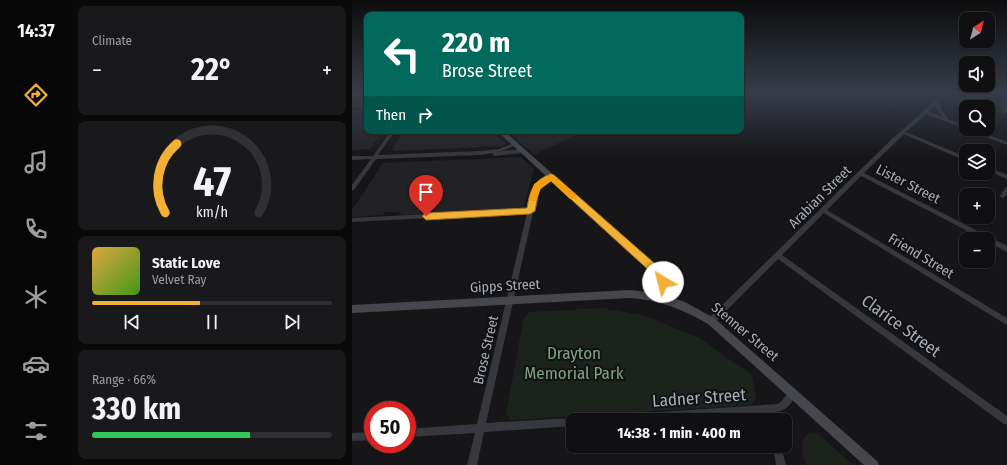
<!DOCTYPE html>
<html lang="en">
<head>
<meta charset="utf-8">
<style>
	body { margin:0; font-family:"Fira Sans Condensed",sans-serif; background:#19191b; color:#f1f3f6; height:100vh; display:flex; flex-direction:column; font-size:15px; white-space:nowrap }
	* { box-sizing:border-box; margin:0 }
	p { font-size:13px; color:#9c9d9f }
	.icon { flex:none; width:22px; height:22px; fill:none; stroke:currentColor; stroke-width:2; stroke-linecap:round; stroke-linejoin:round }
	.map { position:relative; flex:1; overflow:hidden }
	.side { display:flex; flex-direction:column; gap:6px; padding:6px; background:#09090a; width:280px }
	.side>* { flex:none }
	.banner { position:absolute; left:12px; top:12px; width:380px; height:122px; border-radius:8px; box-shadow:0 1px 3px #0004,0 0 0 1px #303032; background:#00695c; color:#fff; overflow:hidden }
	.needle { width:26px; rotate:36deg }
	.fabs { position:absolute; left:607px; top:12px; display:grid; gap:8px }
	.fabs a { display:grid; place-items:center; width:36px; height:36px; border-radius:8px; background:#101012; box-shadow:0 1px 3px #0004,0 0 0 1px #303032; font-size:20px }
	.speed { position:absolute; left:12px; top:401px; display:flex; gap:8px; font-size:20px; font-weight:700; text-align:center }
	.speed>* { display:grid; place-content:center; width:52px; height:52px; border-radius:50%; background:#101012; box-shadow:0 1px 3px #0004,0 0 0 1px #303032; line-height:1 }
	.speed .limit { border:6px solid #d22; background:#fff; color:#111 }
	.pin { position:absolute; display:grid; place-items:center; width:34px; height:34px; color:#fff; margin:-41px -17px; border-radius:50% 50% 50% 0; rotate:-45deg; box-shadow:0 0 4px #0007 }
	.pin .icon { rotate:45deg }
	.me { position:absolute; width:44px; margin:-22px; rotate:323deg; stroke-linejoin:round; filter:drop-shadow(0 0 3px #0008) }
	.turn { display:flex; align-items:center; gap:14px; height:84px; padding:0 12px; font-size:18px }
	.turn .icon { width:52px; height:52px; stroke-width:2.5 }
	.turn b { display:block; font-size:28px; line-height:34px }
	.then { display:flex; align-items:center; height:38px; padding:0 12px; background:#0003; gap:8px; font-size:15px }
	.big { font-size:30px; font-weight:700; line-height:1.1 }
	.side .widget { flex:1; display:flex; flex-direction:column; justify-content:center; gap:6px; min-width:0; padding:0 14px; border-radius:8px; background:#19191b }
	.side .dial { align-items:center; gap:0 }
	.dial svg { height:104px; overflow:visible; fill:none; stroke:#303032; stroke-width:7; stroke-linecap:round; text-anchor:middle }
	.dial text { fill:#f1f3f6; stroke:none }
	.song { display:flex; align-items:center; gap:12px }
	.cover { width:48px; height:48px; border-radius:6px; background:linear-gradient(135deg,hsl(40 70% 55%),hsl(100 70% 35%)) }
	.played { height:4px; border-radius:2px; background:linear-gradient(90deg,#f2b134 45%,#303032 45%) }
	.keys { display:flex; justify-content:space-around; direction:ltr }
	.heat { display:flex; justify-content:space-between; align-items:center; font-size:22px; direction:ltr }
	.charge { height:6px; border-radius:3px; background:linear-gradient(90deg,#34c759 66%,#303032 0) }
	.trip { position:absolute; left:214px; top:413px; width:226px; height:40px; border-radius:8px; background:#101012; box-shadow:0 1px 3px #0004,0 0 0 1px #303032; font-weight:700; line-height:40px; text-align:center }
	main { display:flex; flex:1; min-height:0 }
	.tabs { display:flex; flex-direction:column; width:72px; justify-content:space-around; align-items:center; background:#060607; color:#9c9d9f }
	.tabs .icon { width:28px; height:28px }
	.tabs .active { color:#f2b134 }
	.tabs b { font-size:18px; color:#f1f3f6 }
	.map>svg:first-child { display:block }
</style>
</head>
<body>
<main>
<nav class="tabs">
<b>14:37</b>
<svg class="icon active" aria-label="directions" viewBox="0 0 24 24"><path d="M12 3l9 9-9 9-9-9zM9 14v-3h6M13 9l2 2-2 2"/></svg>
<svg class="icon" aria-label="music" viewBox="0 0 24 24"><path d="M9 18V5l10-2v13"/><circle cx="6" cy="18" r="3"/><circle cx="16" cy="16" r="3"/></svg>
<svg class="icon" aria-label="phone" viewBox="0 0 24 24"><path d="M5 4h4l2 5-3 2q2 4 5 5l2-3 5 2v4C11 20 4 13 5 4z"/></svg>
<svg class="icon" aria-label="climate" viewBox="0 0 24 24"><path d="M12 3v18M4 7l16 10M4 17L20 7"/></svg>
<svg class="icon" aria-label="car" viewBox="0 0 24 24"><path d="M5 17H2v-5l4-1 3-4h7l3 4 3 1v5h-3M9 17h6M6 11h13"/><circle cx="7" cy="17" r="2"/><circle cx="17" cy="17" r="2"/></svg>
<svg class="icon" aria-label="filters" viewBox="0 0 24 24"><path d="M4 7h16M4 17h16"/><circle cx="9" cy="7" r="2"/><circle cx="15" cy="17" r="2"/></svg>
</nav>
<section class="side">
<div class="widget"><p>Climate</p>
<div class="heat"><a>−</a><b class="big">22°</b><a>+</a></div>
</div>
<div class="widget dial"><svg viewBox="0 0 100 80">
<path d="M14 69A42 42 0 1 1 86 69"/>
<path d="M14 69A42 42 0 0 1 23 16" stroke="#f2b134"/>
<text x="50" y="56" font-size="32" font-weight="700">47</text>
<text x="50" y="72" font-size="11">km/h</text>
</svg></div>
<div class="widget">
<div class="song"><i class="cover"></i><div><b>Static Love</b><p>Velvet Ray</p></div></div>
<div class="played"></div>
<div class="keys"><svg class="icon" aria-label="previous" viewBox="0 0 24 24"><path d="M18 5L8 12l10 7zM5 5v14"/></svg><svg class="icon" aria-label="pause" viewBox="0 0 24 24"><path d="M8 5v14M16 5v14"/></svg><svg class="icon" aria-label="next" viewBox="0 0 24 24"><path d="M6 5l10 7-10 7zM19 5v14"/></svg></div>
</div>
<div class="widget"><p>Range · 66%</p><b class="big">330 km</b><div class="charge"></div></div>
</section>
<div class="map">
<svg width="655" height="465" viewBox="0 0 655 465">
	<rect width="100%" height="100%" fill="#161618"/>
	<!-- built -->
	<path fill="#222225" d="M499,92H560L541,108Z
		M15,94V107L0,108V99Z
		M0,110H15V131H32L18,149L0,150Z
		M52,131H139L154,144L151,146L42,151L40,149Z
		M156,131H232L182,155Z
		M169,157L182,169L171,209L48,215L49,212H33L31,215L0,217V210L31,163Z"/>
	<!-- green -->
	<path fill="#1c231d" d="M251,308L294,316L347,338L400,375L404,398L399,405L159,420L154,414L172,317L178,312Z
		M458,432L467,434L501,465H454C451,452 446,442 458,432Z"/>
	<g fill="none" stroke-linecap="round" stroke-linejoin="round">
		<!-- street -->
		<path fill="#37383d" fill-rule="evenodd" d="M10,92H15L0,97V95Z
			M593,92H597L587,101L588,108L596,118L595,119L614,126V129H621L655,142V145L574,114L554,132L614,157V161L552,134L512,173L655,246V252L636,242V239H631L509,176L475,210L655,318V325L472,213L430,255L655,416V425L652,424L426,259L362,323L359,324L356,323L355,321L356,319L506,172L539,140ZM583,105L584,108L591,117L576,111Z
			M654,99H655V103L653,106L655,109V114H653L649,106Z
			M39,131H43L26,155L128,151L147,149L162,143H164V145L150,151L143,152L170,149L172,151L170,153L142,156L140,154L142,153L128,155L24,159L2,190L0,191V185L19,159L0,160V156H21Z
			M636,167L655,175V179L636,171Z
			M199,175L202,177L201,178L186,190L134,423L221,418L224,420H221V426L132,432L125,465H115L123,433L55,437V429L125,424L175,213L0,222V218L176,209C180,191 180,184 199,175Z
			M655,187C655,191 655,197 651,198L649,197L648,196L653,188Z
			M441,389L444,390L445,393C441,402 434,412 423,412L424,420H416L415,413L311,420H244L245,417L248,416L426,404C432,400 435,392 441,389Z
			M21,432V440L0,441V433Z
			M421,446H429L434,465H424Z"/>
		<!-- secondary -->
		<path fill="#45474d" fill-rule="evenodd" d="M145,131H152L308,269L315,282L313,295L333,302L362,318L525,461L527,465H512L356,324C331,309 307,300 278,298L0,313V305L278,290L304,293L306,282L302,275Z"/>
	</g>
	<!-- sky -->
	<linearGradient id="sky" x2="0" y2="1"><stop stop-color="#0c0c0d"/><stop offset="0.59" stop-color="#363c48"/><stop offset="1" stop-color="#363c48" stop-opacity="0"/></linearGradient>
	<rect width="655" height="157" fill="url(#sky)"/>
	<!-- route -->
	<path fill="#f2b134" stroke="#9d7322" d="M199,174L202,175L309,269L316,282L314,285L311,286L307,285L302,275L199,181L187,190L183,211L178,214L74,220L70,216L74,213L175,208C178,191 181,180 199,174Z"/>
	<!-- slow -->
	<path fill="#f59e0b" d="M199,174L224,195L226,197L224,199H218L199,181L189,188L184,201H178L177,199L182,184Z"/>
	<g text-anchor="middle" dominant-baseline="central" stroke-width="4" stroke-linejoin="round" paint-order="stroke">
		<!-- street labels -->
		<g font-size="14" fill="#a8adb8" stroke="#111113">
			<text transform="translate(556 184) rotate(27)">Lister Street</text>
			<text transform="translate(468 197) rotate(-45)">Arabian Street</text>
			<text transform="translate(569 256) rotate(31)">Friend Street</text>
			<text transform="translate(153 286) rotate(-3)">Gipps Street</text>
			<text transform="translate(393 332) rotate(40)">Stenner Street</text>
			<text transform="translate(134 350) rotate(-77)">Brose Street</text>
		</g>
		<!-- near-street labels -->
		<g font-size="17" fill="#a8adb8" stroke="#111113">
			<text transform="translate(549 326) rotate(36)">Clarice Street</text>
			<text transform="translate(347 398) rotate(-4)">Ladner Street</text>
		</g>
		<!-- near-park labels -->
		<g font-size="17" fill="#7fa381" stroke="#111113">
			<text x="222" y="353">Drayton<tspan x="222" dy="20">Memorial Park</tspan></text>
		</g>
	</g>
</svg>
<div class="fabs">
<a><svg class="needle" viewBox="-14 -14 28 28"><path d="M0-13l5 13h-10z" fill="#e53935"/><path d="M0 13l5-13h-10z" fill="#9c9d9f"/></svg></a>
<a><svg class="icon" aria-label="sound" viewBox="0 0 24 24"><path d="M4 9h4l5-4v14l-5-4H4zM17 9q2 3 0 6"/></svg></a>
<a><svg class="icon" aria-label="search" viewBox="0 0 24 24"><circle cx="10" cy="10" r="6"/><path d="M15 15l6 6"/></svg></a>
<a><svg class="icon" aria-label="layers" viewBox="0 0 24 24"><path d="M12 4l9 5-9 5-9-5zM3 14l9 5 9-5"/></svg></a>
<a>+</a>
<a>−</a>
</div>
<div class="speed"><div class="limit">50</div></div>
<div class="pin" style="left:74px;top:216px;background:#d93025"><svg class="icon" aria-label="arrive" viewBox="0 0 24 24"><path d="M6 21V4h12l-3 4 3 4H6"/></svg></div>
<svg class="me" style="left:311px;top:282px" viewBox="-20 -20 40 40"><circle r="19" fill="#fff"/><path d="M0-13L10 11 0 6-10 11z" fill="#f2b134"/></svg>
<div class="trip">14:38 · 1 min · 400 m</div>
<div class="banner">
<div class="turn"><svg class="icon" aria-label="left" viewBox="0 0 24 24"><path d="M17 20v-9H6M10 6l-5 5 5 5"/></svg><div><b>220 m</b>Brose Street</div></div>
<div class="then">Then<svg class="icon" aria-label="right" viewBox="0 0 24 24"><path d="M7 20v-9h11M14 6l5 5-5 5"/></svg></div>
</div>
</div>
</main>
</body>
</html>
